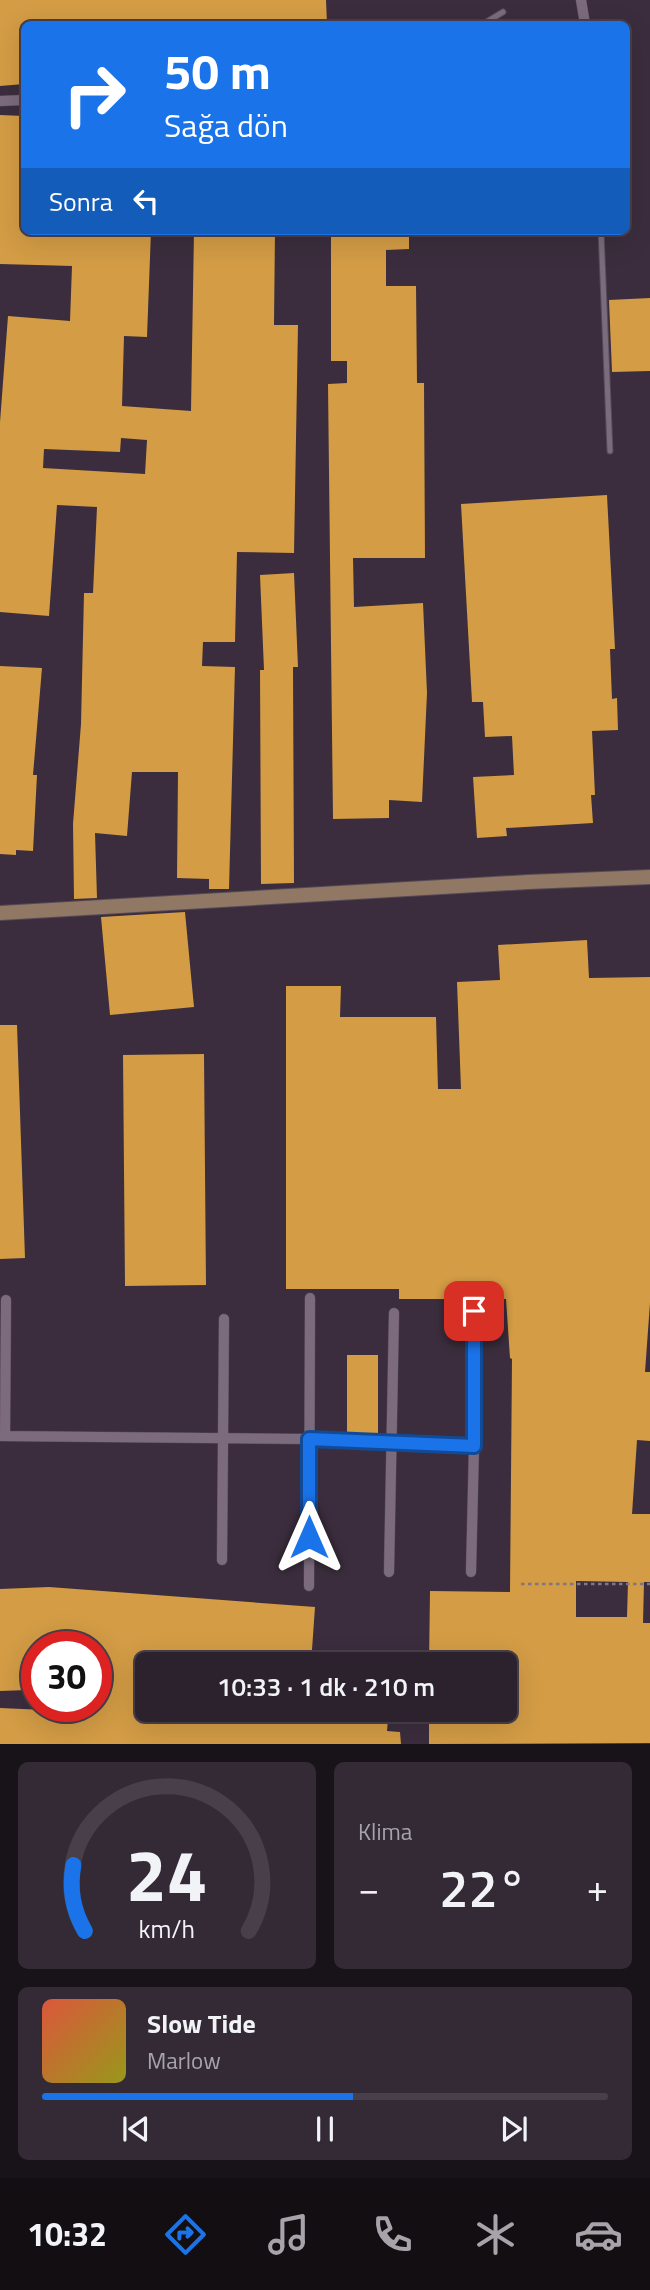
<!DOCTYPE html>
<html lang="tr">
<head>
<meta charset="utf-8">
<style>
	body { margin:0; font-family:"Titillium Web",sans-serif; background:#342a36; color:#f1f3f6; height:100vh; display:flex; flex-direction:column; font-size:26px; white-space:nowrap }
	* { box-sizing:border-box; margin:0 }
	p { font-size:23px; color:#a6a4aa }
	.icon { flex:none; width:38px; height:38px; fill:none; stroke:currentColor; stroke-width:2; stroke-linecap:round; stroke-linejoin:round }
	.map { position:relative; height:1744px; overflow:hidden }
	.sheet { display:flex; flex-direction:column; gap:18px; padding:18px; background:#181319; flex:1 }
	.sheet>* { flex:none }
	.guide { position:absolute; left:21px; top:21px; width:609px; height:214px; border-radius:10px; box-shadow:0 7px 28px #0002,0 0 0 2px #483f4a; background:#1a73e8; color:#fff; overflow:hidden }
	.speed { position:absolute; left:21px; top:1631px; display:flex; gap:14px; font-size:35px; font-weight:700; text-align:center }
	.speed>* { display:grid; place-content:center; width:91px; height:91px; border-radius:50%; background:#2c222e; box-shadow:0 7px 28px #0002,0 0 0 2px #483f4a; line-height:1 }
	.speed .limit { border:10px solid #d22; background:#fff; color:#111 }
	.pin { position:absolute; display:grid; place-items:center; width:60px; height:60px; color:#fff; margin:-30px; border-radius:14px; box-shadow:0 4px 10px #0006 }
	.me { position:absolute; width:77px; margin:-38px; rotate:0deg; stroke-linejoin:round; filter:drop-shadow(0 0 5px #0008) }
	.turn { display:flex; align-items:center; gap:24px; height:147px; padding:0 28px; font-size:32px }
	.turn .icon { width:91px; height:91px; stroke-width:2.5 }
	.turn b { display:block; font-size:49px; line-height:60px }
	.then { display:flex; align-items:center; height:66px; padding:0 28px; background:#0003; gap:14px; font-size:26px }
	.big { font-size:52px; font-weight:600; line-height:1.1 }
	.sheet .tile { flex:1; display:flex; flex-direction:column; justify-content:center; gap:10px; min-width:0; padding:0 24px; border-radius:10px; background:#342a36 }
	.sheet .dial { align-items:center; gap:0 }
	.dial svg { height:182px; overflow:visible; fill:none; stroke:#483f4a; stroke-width:7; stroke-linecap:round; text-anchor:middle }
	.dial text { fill:#f1f3f6; stroke:none }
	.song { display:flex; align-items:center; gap:21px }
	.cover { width:84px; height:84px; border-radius:10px; background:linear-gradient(135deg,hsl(10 70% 55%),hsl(60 70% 35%)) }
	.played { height:7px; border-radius:4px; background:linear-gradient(90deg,#1a73e8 55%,#483f4a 55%) }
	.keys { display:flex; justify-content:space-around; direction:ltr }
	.heat { display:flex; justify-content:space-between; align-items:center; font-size:38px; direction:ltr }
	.sheet .tiles { flex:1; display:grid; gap:18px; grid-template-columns:1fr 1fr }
	.tile:last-child { grid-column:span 2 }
	.trip { position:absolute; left:135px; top:1652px; width:382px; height:70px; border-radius:10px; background:#2c222e; box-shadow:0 7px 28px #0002,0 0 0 2px #483f4a; font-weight:600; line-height:70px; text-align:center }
	.tabs { display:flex; height:112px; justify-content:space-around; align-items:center; background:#120e12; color:#a6a4aa }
	.tabs .icon { width:49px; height:49px }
	.tabs .active { color:#1a73e8 }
	.tabs b { font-size:32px; color:#f1f3f6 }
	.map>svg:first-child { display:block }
</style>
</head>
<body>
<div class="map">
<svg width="650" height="1744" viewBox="0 0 650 1744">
	<rect width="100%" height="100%" fill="#3b2d3d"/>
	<!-- building -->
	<path fill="#d39c45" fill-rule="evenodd" d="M0,0H326L327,24H281V22L247,24H24V84L0,86Z
		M0,115L24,116V231H151L147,337L124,336L122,406L191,411L194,231H275L274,325H298L294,553L237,552L235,642H203L202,666L235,667L229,889H209V879L177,878L178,772H132L127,836L95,833L97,898L74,899L73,824L81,724L84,593H93L97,507L57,505L49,616L0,612V422L8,316L70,321L72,266L0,264ZM121,438L147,440L145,474L43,468L44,449L120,452Z
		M331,231H409V249L386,250V286H416L417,383H424L425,558H353L354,607L423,603L427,693L422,802L389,800V818L333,819L328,384L347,383V361H331Z
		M650,298V371L612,372L609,300Z
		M607,495L615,649H610L612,699L617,698L618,730L592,731L595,795H591L593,823L506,828L507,836L477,838L473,777L514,775L512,736L485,737L483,702H472L461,504Z
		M294,573L298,667H293L294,883L261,884L260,670H264L260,575Z
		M0,666L42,668L33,775H37L33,851L16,850V855L0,854Z
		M185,912L194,1007L110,1015L101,917Z
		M587,940L589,978L650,977V1303L645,1372H650V1441L637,1440L632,1514H650V1582H644L643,1623H650V1743L429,1744V1710H504V1664H429L430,1591L510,1592L512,1359L510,1358L506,1299H399V1289H286V986H341L340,1017H436L438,1089H461L457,982L500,980L498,945ZM576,1581L628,1582L627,1617H576Z
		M0,1025H17L25,1258L0,1259Z
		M204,1054L206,1285L125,1286L123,1055Z
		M347,1355H378V1434L347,1433Z
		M49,1587L315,1607L311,1664H147V1710H260L388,1719L387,1731L400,1732L401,1744H0V1708L68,1711V1706H96V1647H36V1665H28V1690L0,1691V1589Z"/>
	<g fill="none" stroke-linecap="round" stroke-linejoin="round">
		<!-- lane casing -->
		<g stroke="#564a57" stroke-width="7">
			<path id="lane" d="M483,24L503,12
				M601,231L610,451"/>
		</g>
		<!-- street casing -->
		<g stroke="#564a57" stroke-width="11">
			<path id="street" d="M581,0L585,24
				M0,101L24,100
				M0,1436L309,1439L474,1446
				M5,1436L6,1300
				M222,1560L224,1319
				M389,1572L394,1313
				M471,1572L474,1446V1311
				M309,1586L310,1298"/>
		</g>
		<!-- secondary casing -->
		<g stroke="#564a57" stroke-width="16">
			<path id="secondary" d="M0,913L528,882L650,877"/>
		</g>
		<!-- path -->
		<path stroke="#817582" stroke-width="2.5" stroke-dasharray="3.5 3.5" stroke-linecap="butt" d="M521,1584H650"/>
		<!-- lane -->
		<use href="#lane" stroke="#7b6b7d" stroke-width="5"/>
		<!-- street -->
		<use href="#street" stroke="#7b6b7d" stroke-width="10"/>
		<!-- secondary -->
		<use href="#secondary" stroke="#907864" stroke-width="14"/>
	</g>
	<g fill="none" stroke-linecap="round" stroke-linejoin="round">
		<!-- route casing -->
		<g stroke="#114b97" stroke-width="18">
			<path id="route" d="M309,1537V1439L474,1446V1311"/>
		</g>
		<!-- route -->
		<use href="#route" stroke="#1a73e8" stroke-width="12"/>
	</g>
</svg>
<div class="speed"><div class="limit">30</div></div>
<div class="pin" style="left:474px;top:1311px;background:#d93025"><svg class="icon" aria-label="arrive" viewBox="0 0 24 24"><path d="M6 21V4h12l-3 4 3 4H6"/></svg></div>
<svg class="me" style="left:309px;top:1537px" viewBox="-20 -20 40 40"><path d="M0-17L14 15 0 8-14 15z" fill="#1a73e8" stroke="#fff" stroke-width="4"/></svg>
<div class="trip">10:33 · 1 dk · 210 m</div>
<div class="guide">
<div class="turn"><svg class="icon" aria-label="right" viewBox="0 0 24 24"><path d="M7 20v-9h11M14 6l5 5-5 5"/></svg><div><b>50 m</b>Sağa dön</div></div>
<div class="then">Sonra<svg class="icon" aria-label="left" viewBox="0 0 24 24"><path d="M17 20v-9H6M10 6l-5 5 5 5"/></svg></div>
</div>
</div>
<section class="sheet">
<div class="tiles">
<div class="tile dial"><svg viewBox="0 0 100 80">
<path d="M14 69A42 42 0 1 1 86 69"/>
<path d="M14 69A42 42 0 0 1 9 40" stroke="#1a73e8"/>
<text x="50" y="56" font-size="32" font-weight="700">24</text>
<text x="50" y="72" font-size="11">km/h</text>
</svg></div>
<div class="tile"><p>Klima</p>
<div class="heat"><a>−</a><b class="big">22°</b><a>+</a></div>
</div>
<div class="tile">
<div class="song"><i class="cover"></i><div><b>Slow Tide</b><p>Marlow</p></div></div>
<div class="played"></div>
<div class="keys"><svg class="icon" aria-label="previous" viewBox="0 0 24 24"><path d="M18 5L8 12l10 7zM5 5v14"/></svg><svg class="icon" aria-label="pause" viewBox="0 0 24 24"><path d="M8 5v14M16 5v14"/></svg><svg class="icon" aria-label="next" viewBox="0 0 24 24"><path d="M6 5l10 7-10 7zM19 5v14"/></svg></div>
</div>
</div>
</section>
<nav class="tabs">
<b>10:32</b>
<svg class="icon active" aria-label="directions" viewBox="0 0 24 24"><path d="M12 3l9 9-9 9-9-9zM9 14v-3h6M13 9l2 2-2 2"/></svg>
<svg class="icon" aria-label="music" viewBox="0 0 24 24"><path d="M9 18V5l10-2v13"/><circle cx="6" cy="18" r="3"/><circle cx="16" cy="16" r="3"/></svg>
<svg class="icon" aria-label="phone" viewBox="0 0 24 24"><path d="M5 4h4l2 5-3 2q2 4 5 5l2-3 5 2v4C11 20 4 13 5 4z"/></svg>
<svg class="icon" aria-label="climate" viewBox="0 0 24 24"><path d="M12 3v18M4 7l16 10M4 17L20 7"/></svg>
<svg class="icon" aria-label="car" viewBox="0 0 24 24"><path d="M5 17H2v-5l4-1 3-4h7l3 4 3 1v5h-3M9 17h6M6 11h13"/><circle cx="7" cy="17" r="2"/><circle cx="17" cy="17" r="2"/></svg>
</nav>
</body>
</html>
